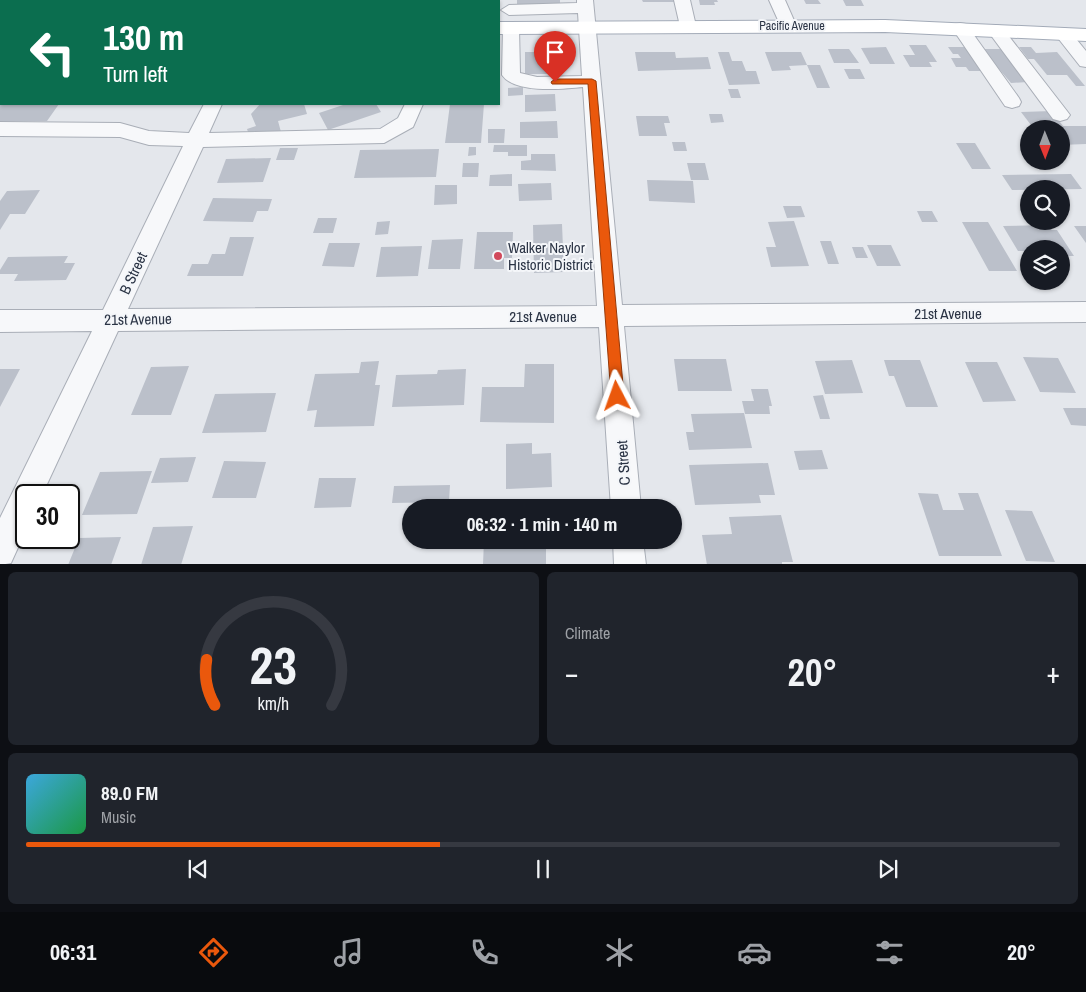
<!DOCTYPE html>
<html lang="en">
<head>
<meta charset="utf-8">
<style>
	body { margin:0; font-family:"Archivo Narrow",sans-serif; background:#20242c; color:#f1f3f6; height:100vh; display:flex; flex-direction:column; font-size:19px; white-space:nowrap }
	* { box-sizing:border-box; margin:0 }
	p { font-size:16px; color:#9ea1a6 }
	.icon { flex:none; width:28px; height:28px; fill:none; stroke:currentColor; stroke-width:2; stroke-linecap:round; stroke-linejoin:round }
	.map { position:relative; height:564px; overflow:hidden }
	.details { display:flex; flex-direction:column; gap:8px; padding:8px; background:#0d0f14; flex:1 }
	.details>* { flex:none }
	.hud { position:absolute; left:0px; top:0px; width:500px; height:105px; box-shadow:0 1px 4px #0004; background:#0b6e4f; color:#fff; overflow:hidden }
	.needle { width:32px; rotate:179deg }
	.controls { position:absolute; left:1020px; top:120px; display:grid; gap:10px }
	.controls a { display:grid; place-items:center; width:50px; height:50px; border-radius:50%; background:#171b24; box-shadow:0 1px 4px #0004; font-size:25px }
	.speed { position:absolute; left:15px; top:484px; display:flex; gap:10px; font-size:25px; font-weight:700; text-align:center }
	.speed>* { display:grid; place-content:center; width:65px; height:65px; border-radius:50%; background:#171b24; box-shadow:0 1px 4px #0004; line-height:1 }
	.speed .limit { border:2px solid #111; border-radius:8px; background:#fff; color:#111 }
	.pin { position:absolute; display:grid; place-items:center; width:42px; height:42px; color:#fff; margin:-51px -21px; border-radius:50% 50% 50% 0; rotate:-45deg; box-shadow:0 0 5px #0007 }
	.pin .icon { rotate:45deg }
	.me { position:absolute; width:55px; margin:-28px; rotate:356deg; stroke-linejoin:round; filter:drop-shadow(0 0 4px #0008) }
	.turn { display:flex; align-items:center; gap:18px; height:105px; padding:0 20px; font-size:22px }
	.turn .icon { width:65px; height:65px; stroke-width:2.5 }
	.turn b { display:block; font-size:35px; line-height:42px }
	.big { font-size:38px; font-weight:700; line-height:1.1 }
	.details .card { flex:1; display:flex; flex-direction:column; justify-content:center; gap:8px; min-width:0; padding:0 18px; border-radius:8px; background:#20242c }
	.details .dial { align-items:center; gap:0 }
	.dial svg { height:130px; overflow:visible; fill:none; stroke:#363941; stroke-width:7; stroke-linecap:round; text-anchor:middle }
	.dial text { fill:#f1f3f6; stroke:none }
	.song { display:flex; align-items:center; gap:15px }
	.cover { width:60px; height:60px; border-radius:8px; background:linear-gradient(135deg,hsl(200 70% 55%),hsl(140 70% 35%)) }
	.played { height:5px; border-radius:2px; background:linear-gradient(90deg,#ea580c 40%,#363941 40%) }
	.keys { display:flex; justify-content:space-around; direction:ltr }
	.heat { display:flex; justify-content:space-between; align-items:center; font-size:28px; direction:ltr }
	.details .tiles { flex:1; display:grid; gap:8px; grid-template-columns:1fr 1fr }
	.card:last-child { grid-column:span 2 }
	.trip { position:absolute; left:402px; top:499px; width:280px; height:50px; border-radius:25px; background:#171b24; box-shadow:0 1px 4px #0004; font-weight:700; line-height:50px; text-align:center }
	.tabs { display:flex; height:80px; justify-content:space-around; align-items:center; background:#090b0e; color:#9ea1a6 }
	.tabs .icon { width:35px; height:35px }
	.tabs .active { color:#ea580c }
	.tabs b { font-size:22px; color:#f1f3f6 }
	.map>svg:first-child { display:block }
</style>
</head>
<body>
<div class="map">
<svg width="1086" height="565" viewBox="0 0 1086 565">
	<rect width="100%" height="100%" fill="#e4e7ec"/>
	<!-- building -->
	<path fill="#bbc0ca" d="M517,0H560V6L517,7Z
		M642,0H674V2H643Z
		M699,0H717L718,2H714L715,5H700Z
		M804,0H818L821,4H806Z
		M843,0H861L864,6H846Z
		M909,45H926L937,62H929L932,67H910L903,55H915Z
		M886,47L895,64H870L861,48Z
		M948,47H970L976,54H970L981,71H969L966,67H956L951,58H961L958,54H953Z
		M1019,47H1031L1036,53L1057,52L1085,86H1076L1067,75H1047L1034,59H1028Z
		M828,49H849L859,63H834Z
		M982,49H1004L1028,82L1011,83Z
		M525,52H549L550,74H525Z
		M635,52H675L676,58L708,57L711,69L638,71Z
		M718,52H729L732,61H742L746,71H756L760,84L729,85Z
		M765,52H801L807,65L789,66L791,70L772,71Z
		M807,65H820L830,88H817Z
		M844,69H860L865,79H849Z
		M523,87V95L508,96V88Z
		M728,89H738L741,98H731Z
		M555,94L556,111L525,112V95Z
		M0,104H59L47,121H0Z
		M260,104H304L307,114L278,121L281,132L249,135L247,129L256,126L251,114Z
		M346,104H376L381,112L328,130L319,113Z
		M450,104H484L481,143H445Z
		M1052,111L1063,126H1086V144L1061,145V129H1034L1021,112Z
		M709,114H722L724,122L711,123Z
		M636,116H668L670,123H664L667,136H639Z
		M557,121L558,138H520V122Z
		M488,129H505L504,143H488Z
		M672,142H685L687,151H674Z
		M956,143H975L991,169H972Z
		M494,145H527V156H508V152H493Z
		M469,147H476V155L468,156Z
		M280,148H298L294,160H276Z
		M439,149L436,177L354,178L360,150Z
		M531,154H555L556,171L521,170V161L531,160Z
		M271,158L263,182L217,183L226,159Z
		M463,163H479L478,177H462Z
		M687,163H705L709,180H691Z
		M512,174V186H489L490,175Z
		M1071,174L1082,189L1012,190L1002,175Z
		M647,180L693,181L695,203L649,201Z
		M551,183L552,200L519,201L518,184Z
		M435,185H457V204L434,205Z
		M40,190L25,214H10L0,230V201L7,191Z
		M213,198L272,199L268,211H257L253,222L203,221Z
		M783,206H801L805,217L787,218Z
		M917,211H932L938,222H922Z
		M318,218H337L333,233H313Z
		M390,221L388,234L375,235L377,222Z
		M794,221L809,266L771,267L766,247H776L768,222Z
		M962,222H988L1017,271H989Z
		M562,224L564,272L534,273L533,225Z
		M1049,225L1052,230H1057L1074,256H1061V249H1029V256L1026,251H1018L1003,226Z
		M1074,226H1086V243Z
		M477,232H513L512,258H504V269H474Z
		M230,237H254L243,276H187L192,264H208L212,254H225Z
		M463,239L460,269H428L432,240Z
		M820,241H831L839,264H828Z
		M329,243H360L354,267L322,266Z
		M867,245H891L901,266H877Z
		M422,246L418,276L376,277L381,247Z
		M852,247H863L868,258H856Z
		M68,256L64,263H75L66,280L14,281L18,274H0V270L8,257Z
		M1023,357L1058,358L1076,393L1040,392Z
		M674,359H726L732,391H678Z
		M852,360L863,393L825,394L815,361Z
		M884,360H920L938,407H906L894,376H889Z
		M379,361L375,385H380L374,426L314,427L317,410L307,411L315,374L359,373L361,362Z
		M965,362H997L1016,401L983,402Z
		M525,364H554V423L480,422L482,387H524Z
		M189,366L171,415H131L151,367Z
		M0,369H20L0,407Z
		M466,369L464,405L392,407L396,375L437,374L438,370Z
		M751,389H768L772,406H769L770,414H745L742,401H754Z
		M276,393L266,432L202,433L215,394Z
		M823,395L830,419H820L813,396Z
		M1063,408H1086V426L1071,425Z
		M744,413L752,448L689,450L686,432H694L691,414Z
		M532,443V454L551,453L552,487L506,489V444Z
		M822,450L828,469L799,470L794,451Z
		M196,457L188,482L151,483L160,458Z
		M224,461L266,462L256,498H212Z
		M768,463L775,495H759L761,503L695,505L689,465Z
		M152,471L137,514L82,515L100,472Z
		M319,478H356L351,507L314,508Z
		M450,485L449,502L392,503L394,486Z
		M918,493L938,494L943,510H964L958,493H978L1002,556H939Z
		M1005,510L1032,511L1055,562L1026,561Z
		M781,515L793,562H782V565H707L702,535L732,534L729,517Z
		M193,526L181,565H141L153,527Z
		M121,537L111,565H68L79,538Z
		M484,540H546V565H483Z"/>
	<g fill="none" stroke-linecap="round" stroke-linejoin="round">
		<!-- minor casing -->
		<g stroke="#a9aeb7" stroke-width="2">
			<path id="minor" d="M577,0H593L622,305L1086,302V322L624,326L641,508H611L599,327L118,331L42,495H26V530L11,563L0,565V518L92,331L0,332V310H103L183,146L149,145L120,137L0,136V122L120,123L149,131L189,133L204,104H222L209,133L380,129L398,118L405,104H423L413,127L384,143L203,147L128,309L597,306L583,87C562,89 515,94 502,75L503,28L505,24H517L519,28L520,73L537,77L582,76L578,13L509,15L501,10L509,5L577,3Z
				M674,0H690L696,26L694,30H682L680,26Z
				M769,0H785L796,25L794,29H782Z
				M960,23L966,24L1019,98L1021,102L1019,106L1012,108L1005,106L952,28L954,24Z
				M995,25L1001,26L1067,111L1070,115L1067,119L1060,121L1053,119L987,30L989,26Z
				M1062,28L1068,29L1086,51V67L1080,66L1054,33L1056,29Z
				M613,540H643L646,565H614Z"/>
		</g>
		<!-- major casing -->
		<g stroke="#a3abb8" stroke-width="2">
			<path id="major" d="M268,0H287V1H269Z
				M885,20L1086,29V41L885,32L499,34V22Z
				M0,25H1V37H0Z"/>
		</g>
		<!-- minor -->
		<use href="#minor" fill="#f7f8fa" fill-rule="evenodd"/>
		<!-- major -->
		<use href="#major" fill="#fff" fill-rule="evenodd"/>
	</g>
	<!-- route -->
	<path fill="#ea580c" stroke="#983908" d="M555,79H592L596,81L624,396L622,401L617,402L613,401L611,396L588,84H552L551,82Z"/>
	<!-- markers -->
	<circle fill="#d1495b" stroke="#f4f6f9" stroke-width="2" cx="498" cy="256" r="5"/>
	<g text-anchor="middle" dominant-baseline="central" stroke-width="4" stroke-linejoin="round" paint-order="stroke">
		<!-- far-street labels -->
		<g font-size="12" fill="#2b3445" stroke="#f4f6f9">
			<text x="792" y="26">Pacific Avenue</text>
		</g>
		<!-- poi labels -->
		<g font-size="15" fill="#2b3445" stroke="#f4f6f9" text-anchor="start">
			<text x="508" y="247">Walker Naylor<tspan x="508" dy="17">Historic District</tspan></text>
		</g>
		<!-- street labels -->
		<g font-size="15" fill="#2b3445" stroke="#f4f6f9">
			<text transform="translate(133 273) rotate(-65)">B Street</text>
			<text x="948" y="313">21st Avenue</text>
			<text x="543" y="316">21st Avenue</text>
			<text transform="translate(138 319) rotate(-1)">21st Avenue</text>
			<text transform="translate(623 463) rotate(-94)">C Street</text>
		</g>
	</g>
</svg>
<div class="controls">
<a><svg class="needle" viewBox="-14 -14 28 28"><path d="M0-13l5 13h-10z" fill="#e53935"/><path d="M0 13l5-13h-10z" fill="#9ea1a6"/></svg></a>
<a><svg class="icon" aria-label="search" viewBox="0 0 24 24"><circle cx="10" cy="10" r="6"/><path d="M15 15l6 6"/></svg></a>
<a><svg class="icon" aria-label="layers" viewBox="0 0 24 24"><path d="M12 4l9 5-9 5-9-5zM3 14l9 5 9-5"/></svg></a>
</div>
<div class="speed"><div class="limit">30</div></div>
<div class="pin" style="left:555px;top:82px;background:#d93025"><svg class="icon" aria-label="arrive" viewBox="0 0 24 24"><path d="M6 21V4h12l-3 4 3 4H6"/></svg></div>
<svg class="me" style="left:617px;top:396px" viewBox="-20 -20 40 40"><path d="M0-17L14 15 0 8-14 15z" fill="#ea580c" stroke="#fff" stroke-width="4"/></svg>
<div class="trip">06:32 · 1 min · 140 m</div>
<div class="hud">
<div class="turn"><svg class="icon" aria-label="left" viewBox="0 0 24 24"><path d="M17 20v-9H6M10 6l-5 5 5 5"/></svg><div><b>130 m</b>Turn left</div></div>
</div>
</div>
<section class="details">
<div class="tiles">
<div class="card dial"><svg viewBox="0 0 100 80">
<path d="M14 69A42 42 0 1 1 86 69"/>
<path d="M14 69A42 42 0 0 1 9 41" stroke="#ea580c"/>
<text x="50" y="56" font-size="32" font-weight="700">23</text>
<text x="50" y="72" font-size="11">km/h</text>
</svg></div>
<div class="card"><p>Climate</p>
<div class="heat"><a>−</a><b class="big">20°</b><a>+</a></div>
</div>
<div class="card">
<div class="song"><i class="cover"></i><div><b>89.0 FM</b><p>Music</p></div></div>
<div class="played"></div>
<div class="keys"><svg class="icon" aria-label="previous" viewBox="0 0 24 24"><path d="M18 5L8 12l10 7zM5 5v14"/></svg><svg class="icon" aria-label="pause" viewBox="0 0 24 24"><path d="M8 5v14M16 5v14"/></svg><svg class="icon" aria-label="next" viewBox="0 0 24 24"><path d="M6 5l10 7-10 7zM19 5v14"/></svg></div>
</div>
</div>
</section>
<nav class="tabs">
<b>06:31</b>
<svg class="icon active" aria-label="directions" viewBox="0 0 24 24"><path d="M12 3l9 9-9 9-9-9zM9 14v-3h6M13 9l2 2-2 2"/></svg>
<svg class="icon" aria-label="music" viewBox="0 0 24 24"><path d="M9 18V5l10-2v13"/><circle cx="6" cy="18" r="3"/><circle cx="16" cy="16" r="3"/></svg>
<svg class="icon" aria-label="phone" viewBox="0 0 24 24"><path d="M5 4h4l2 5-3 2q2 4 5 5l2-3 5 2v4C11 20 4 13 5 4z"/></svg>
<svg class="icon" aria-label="climate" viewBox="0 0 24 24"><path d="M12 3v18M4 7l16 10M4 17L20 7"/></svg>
<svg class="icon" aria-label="car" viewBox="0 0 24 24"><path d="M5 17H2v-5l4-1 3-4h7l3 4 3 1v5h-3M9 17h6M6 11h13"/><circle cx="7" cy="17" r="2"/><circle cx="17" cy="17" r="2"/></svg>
<svg class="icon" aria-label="filters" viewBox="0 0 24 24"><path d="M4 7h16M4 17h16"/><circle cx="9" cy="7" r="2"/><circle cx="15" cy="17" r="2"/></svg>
<b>20°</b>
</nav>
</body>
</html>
